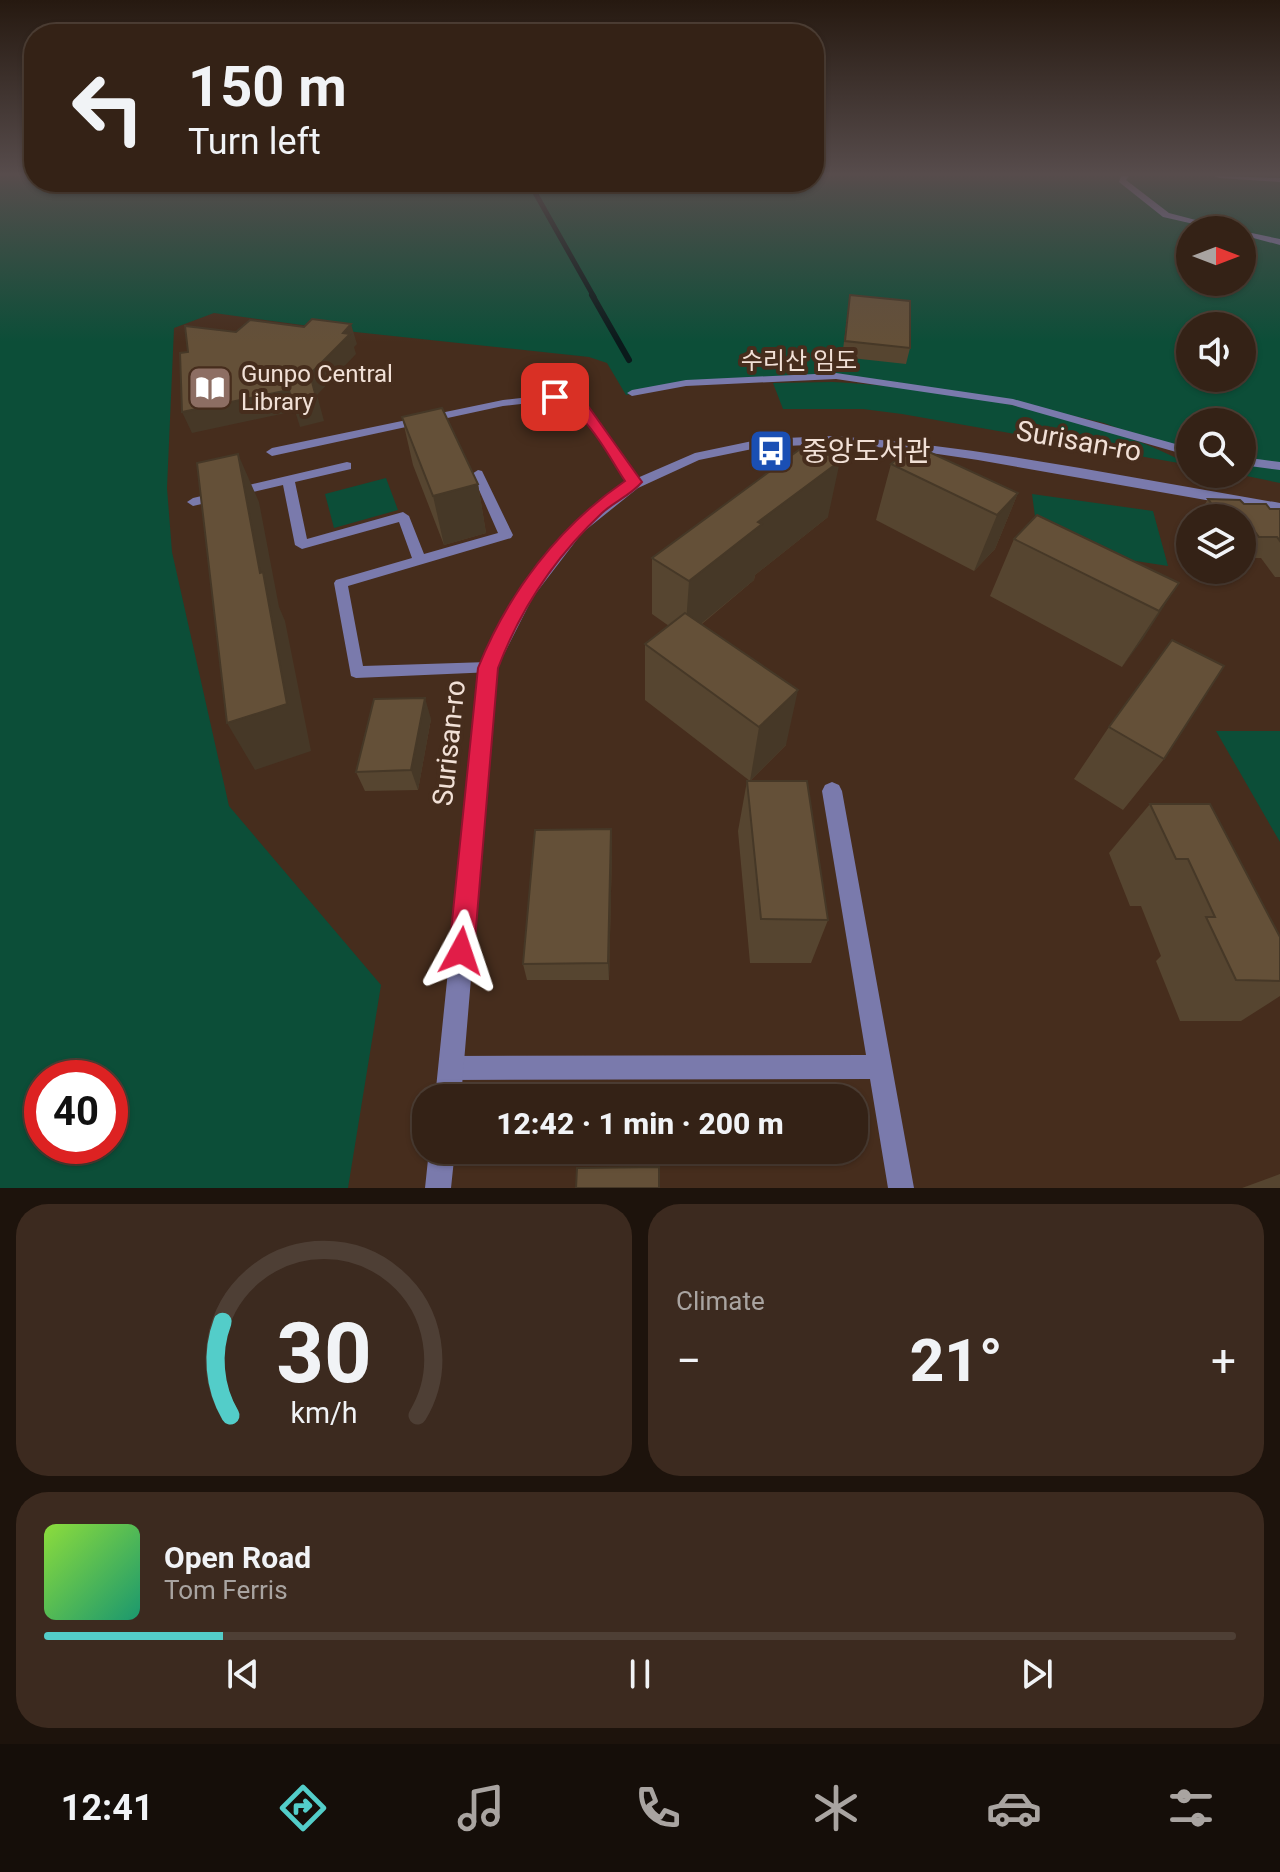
<!DOCTYPE html>
<html lang="en">
<head>
<meta charset="utf-8">
<style>
	body { margin:0; font-family:Roboto,"Noto Sans KR",sans-serif; background:#3c2a1f; color:#f1f3f6; height:100vh; display:flex; flex-direction:column; font-size:30px; white-space:nowrap }
	* { box-sizing:border-box; margin:0 }
	p { font-size:26px; color:#a9a4a1 }
	.icon { flex:none; width:44px; height:44px; fill:none; stroke:currentColor; stroke-width:2; stroke-linecap:round; stroke-linejoin:round }
	.map { position:relative; height:1188px; overflow:hidden }
	.drawer { display:flex; flex-direction:column; gap:16px; padding:16px; background:#1d130c; flex:1 }
	.drawer>* { flex:none }
	.hud { position:absolute; left:24px; top:24px; width:800px; height:168px; border-radius:32px; box-shadow:0 2px 6px #0004,0 0 0 2px #4e3f35; background:#342216; color:#f1f3f6; overflow:hidden }
	.needle { width:52px; rotate:90deg }
	.tools { position:absolute; left:1176px; top:216px; display:grid; gap:16px }
	.tools a { display:grid; place-items:center; width:80px; height:80px; border-radius:50%; background:#342216; box-shadow:0 2px 6px #0004,0 0 0 2px #4e3f35; font-size:40px }
	.speed { position:absolute; left:24px; top:1060px; display:flex; gap:16px; font-size:40px; font-weight:700; text-align:center }
	.speed>* { display:grid; place-content:center; width:104px; height:104px; border-radius:50%; background:#342216; box-shadow:0 2px 6px #0004,0 0 0 2px #4e3f35; line-height:1 }
	.speed .limit { border:12px solid #d22; background:#fff; color:#111 }
	.pin { position:absolute; display:grid; place-items:center; width:68px; height:68px; color:#fff; margin:-34px; border-radius:16px; box-shadow:0 4px 12px #0006 }
	.me { position:absolute; width:88px; margin:-44px; rotate:5deg; stroke-linejoin:round; filter:drop-shadow(0 0 6px #0008) }
	.turn { display:flex; align-items:center; gap:28px; height:168px; padding:0 32px; font-size:36px }
	.turn .icon { width:104px; height:104px; stroke-width:2.5 }
	.turn b { display:block; font-size:56px; line-height:68px }
	.big { font-size:60px; font-weight:800; line-height:1.1 }
	.drawer .widget { flex:1; display:flex; flex-direction:column; justify-content:center; gap:12px; min-width:0; padding:0 28px; border-radius:32px; background:#3c2a1f }
	.drawer .dial { align-items:center; gap:0 }
	.dial svg { height:208px; overflow:visible; fill:none; stroke:#4e3f35; stroke-width:7; stroke-linecap:round; text-anchor:middle }
	.dial text { fill:#f1f3f6; stroke:none }
	.song { display:flex; align-items:center; gap:24px }
	.cover { width:96px; height:96px; border-radius:12px; background:linear-gradient(135deg,hsl(90 70% 55%),hsl(160 70% 35%)) }
	.played { height:8px; border-radius:4px; background:linear-gradient(90deg,#53cdc9 15%,#4e3f35 15%) }
	.keys { display:flex; justify-content:space-around; direction:ltr }
	.heat { display:flex; justify-content:space-between; align-items:center; font-size:44px; direction:ltr }
	.drawer .tiles { flex:1; display:grid; gap:16px; grid-template-columns:1fr 1fr }
	.widget:last-child { grid-column:span 2 }
	.trip { position:absolute; left:412px; top:1084px; width:456px; height:80px; border-radius:32px; background:#342216; box-shadow:0 2px 6px #0004,0 0 0 2px #4e3f35; font-weight:800; line-height:80px; text-align:center }
	.dock { display:flex; height:128px; justify-content:space-around; align-items:center; background:#150e09; color:#a9a4a1 }
	.dock .icon { width:56px; height:56px }
	.dock .current { color:#53cdc9 }
	.dock b { font-size:36px; color:#f1f3f6 }
	.map>svg:first-child { display:block }
</style>
</head>
<body>
<div class="map">
<svg width="1280" height="1188" viewBox="0 0 1280 1188">
	<rect width="100%" height="100%" fill="#462d1d"/>
	<!-- green -->
	<path fill="#0c4e38" fill-rule="evenodd" d="M0,176H34V182H814V176H1280V483L1237,474H1242V422H1190V456L1104,423L1013,402L837,376L686,383L626,395L607,363L589,357L346,331L214,313L174,328L167,488L172,552L229,806L381,985L348,1188H0ZM1190,230H1242V282H1190ZM1190,326H1242V378H1190ZM42,1078H110V1146H42Z
		M832,382C940,387 1095,413 1190,465L902,414L863,409H783L773,383Z
		M386,478L398,510L334,528L325,494Z
		M1032,494L1153,511L1168,566L1039,546Z
		M1216,731H1280V843V842Z"/>
	<g fill="none" stroke-linecap="round" stroke-linejoin="round">
		<!-- stream-far1 -->
		<path stroke="#0a1a1b" stroke-width="5" d="M529,182L594,297"/>
		<!-- stream -->
		<path stroke="#0a1a1b" stroke-width="6" d="M592,295L629,360"/>
		<!-- service -->
		<path fill="#7a7aac" fill-rule="evenodd" d="M1121,176H1129L1126,180L1169,213L1234,230H1220L1163,217L1119,182Z
			M1215,176L1280,178V182L1219,178Z
			M1242,231L1280,239V245L1242,235Z
			M836,373L1013,399L1190,448V456L1012,405L836,379L686,386L632,396L627,393L632,390L686,380Z
			M555,394L575,398L587,407L640,482L638,485H630L579,411L568,403L555,400L503,406L272,456L266,452L272,448L503,400Z
			M1242,457L1280,462V470L1242,465Z
			M347,462L351,463V469L295,482L307,539L403,512L409,516L424,554L498,533L472,474L478,470L482,471L513,535L511,538L348,586L363,666L488,662L493,664L496,668L493,672L356,678L351,676L334,583L336,580L412,558L399,522L302,549L295,545L283,485L193,506L187,502L193,498Z"/>
		<!-- minor -->
		<path fill="#7a7aac" fill-rule="evenodd" d="M832,782L839,785L842,791L914,1188H888L870,1079L451,1080L442,1077L439,1068L442,1059L451,1056L866,1055L822,791L825,785Z"/>
		<!-- tertiary -->
		<path fill="#7a7aac" fill-rule="evenodd" d="M832,436C982,446 1131,478 1280,503V513L978,460L904,449L832,444L762,447L699,460L638,488L582,533L533,597L497,668L461,1098H435L479,668L516,598L571,526L628,482L695,453L762,439Z
			M429,1150H455L451,1188H425Z"/>
	</g>
	<!-- wall -->
	<path fill="#564530" d="M850,295L910,348L906,364L842,357Z
		M402,417L478,484L486,533L444,545L413,465Z
		M891,464L1018,493L995,549L974,571L876,520Z
		M1208,499L1244,504L1270,509H1280V577H1275L1261,558H1244L1242,556V518H1197Z
		M828,517L755,575L754,580L702,624L786,745L750,781L645,700V644L669,626L652,614V558Z
		M1014,539L1179,583L1122,667L990,596Z
		M431,719L418,790L365,791L356,772Z
		M1109,727L1164,759L1123,810L1074,779Z
		M747,781L828,920L811,963H750L738,831Z
		M1150,804L1280,937V996L1241,1021H1180L1156,961L1161,956L1141,906H1130L1109,853Z
		M611,829L612,849L609,980H527L523,964Z
		M1280,1174V1188H1242Z"/>
	<!-- shaded-wall -->
	<path fill="#463827" d="M351,324L357,344L354,347L356,354L317,395L324,421L300,427L295,411L192,433L182,412L289,390L310,374L343,333Z
		M238,454L259,502L279,607L285,621L311,751L255,770L227,723L260,573Z
		M840,461L828,517L755,575L754,580L685,637L689,581L758,522Z
		M478,484L486,533L444,545L433,496Z
		M1018,493L995,549L974,571L997,515Z
		M1179,583L1143,639L1122,667L1159,611Z
		M798,690L786,745L750,781L759,727Z
		M425,698L431,719L418,790L411,770Z
		M611,829L612,849L609,980L608,963Z"/>
	<!-- building -->
	<path fill="#645038" stroke="#463827" stroke-width="2" d="M850,295L910,301V348L845,341Z
		M312,319L351,324L343,333L350,334L310,374L317,401L293,406L289,390L182,412L180,353L188,352L185,326L236,332L250,320L304,327Z
		M442,408L478,484L433,496L402,417Z
		M807,444L840,461L758,522L762,524L689,581L652,558Z
		M914,445L1018,493L997,515L891,464Z
		M238,454L260,573L263,572L287,704L227,723L197,463Z
		M1208,499L1240,500L1244,504H1266L1270,509H1280V541L1277,537H1259L1250,525H1242V518H1222Z
		M1037,515L1179,583L1159,611L1014,539Z
		M685,613L798,690L759,727L645,644Z
		M1172,640L1224,666L1164,759L1109,727Z
		M425,698L411,770L356,772L374,699Z
		M747,781H807L828,920L761,919Z
		M1150,804H1210L1280,937V981L1236,980L1206,917H1215L1188,859H1176Z
		M611,829L608,963L523,964L535,830Z
		M659,1167V1188H576L577,1168Z"/>
	<!-- sky -->
	<linearGradient id="sky" x2="0" y2="1"><stop stop-color="#261910"/><stop offset="0.51" stop-color="#574c4c"/><stop offset="1" stop-color="#574c4c" stop-opacity="0"/></linearGradient>
	<rect width="1280" height="342" fill="url(#sky)"/>
	<!-- route -->
	<path fill="#e11d48" stroke="#92132f" stroke-width="2" d="M555,393L576,397L588,406L642,482C631,495 614,502 602,513C556,556 520,610 498,668L474,951L470,960L461,963L452,960L449,951L478,668C508,593 558,527 625,481C605,451 587,409 550,400V394Z"/>
	<!-- icons -->
	<defs>
		<g id="library-square" transform="scale(2.3)"><rect x="-9" y="-9" width="18" height="18" rx="4" fill="#8d6e63" stroke="#462d1d"/><path d="M-6-4Q-3-5.5-.7-3.5V5Q-3 3-6 4ZM6-4Q3-5.5 .7-3.5V5Q3 3 6 4Z" fill="#fff"/></g>
		<g id="bus-square" transform="scale(2.3)"><rect x="-9" y="-9" width="18" height="18" rx="4" fill="#1a4fb4" stroke="#462d1d"/><path d="M-5-6H5V4H4V6H2V4H-2V6H-4V4H-5ZM-3.5-4V0h7V-4ZM-3.5 1.2v1.5H-2V1.2ZM2 1.2v1.5H3.5V1.2Z" fill="#fff"/></g>
	</defs>
	<g fill-rule="evenodd">
		<use href="#library-square" x="210" y="388"/>
		<use href="#bus-square" x="771" y="451"/>
	</g>
	<g text-anchor="middle" dominant-baseline="central" stroke-width="8" stroke-linejoin="round" paint-order="stroke">
		<!-- far-street labels -->
		<g font-size="24" fill="#f1e0d6" stroke="#462d1d">
			<text x="799" y="361">수리산 임도</text>
		</g>
		<!-- far-poi labels -->
		<g font-size="24" fill="#f1e0d6" stroke="#462d1d" text-anchor="start">
			<text x="241" y="374">Gunpo Central<tspan x="241" dy="28">Library</tspan></text>
		</g>
		<!-- street labels -->
		<g font-size="28" fill="#f1e0d6" stroke="#462d1d">
			<text transform="translate(1079 441) rotate(10)">Surisan-ro</text>
			<text transform="translate(449 743) rotate(-84)">Surisan-ro</text>
		</g>
		<!-- poi labels -->
		<g font-size="28" fill="#f1e0d6" stroke="#462d1d" text-anchor="start">
			<text x="802" y="451">중앙도서관</text>
		</g>
	</g>
</svg>
<div class="tools">
<a><svg class="needle" viewBox="-14 -14 28 28"><path d="M0-13l5 13h-10z" fill="#e53935"/><path d="M0 13l5-13h-10z" fill="#a9a4a1"/></svg></a>
<a><svg class="icon" aria-label="sound" viewBox="0 0 24 24"><path d="M4 9h4l5-4v14l-5-4H4zM17 9q2 3 0 6"/></svg></a>
<a><svg class="icon" aria-label="search" viewBox="0 0 24 24"><circle cx="10" cy="10" r="6"/><path d="M15 15l6 6"/></svg></a>
<a><svg class="icon" aria-label="layers" viewBox="0 0 24 24"><path d="M12 4l9 5-9 5-9-5zM3 14l9 5 9-5"/></svg></a>
</div>
<div class="speed"><div class="limit">40</div></div>
<div class="pin" style="left:555px;top:397px;background:#d93025"><svg class="icon" aria-label="arrive" viewBox="0 0 24 24"><path d="M6 21V4h12l-3 4 3 4H6"/></svg></div>
<svg class="me" style="left:461px;top:951px" viewBox="-20 -20 40 40"><path d="M0-17L14 15 0 8-14 15z" fill="#e11d48" stroke="#fff" stroke-width="4"/></svg>
<div class="trip">12:42 · 1 min · 200 m</div>
<div class="hud">
<div class="turn"><svg class="icon" aria-label="left" viewBox="0 0 24 24"><path d="M17 20v-9H6M10 6l-5 5 5 5"/></svg><div><b>150 m</b>Turn left</div></div>
</div>
</div>
<section class="drawer">
<div class="tiles">
<div class="widget dial"><svg viewBox="0 0 100 80">
<path d="M14 69A42 42 0 1 1 86 69"/>
<path d="M14 69A42 42 0 0 1 11 33" stroke="#53cdc9"/>
<text x="50" y="56" font-size="32" font-weight="700">30</text>
<text x="50" y="72" font-size="11">km/h</text>
</svg></div>
<div class="widget"><p>Climate</p>
<div class="heat"><a>−</a><b class="big">21°</b><a>+</a></div>
</div>
<div class="widget">
<div class="song"><i class="cover"></i><div><b>Open Road</b><p>Tom Ferris</p></div></div>
<div class="played"></div>
<div class="keys"><svg class="icon" aria-label="previous" viewBox="0 0 24 24"><path d="M18 5L8 12l10 7zM5 5v14"/></svg><svg class="icon" aria-label="pause" viewBox="0 0 24 24"><path d="M8 5v14M16 5v14"/></svg><svg class="icon" aria-label="next" viewBox="0 0 24 24"><path d="M6 5l10 7-10 7zM19 5v14"/></svg></div>
</div>
</div>
</section>
<nav class="dock">
<b>12:41</b>
<svg class="icon current" aria-label="directions" viewBox="0 0 24 24"><path d="M12 3l9 9-9 9-9-9zM9 14v-3h6M13 9l2 2-2 2"/></svg>
<svg class="icon" aria-label="music" viewBox="0 0 24 24"><path d="M9 18V5l10-2v13"/><circle cx="6" cy="18" r="3"/><circle cx="16" cy="16" r="3"/></svg>
<svg class="icon" aria-label="phone" viewBox="0 0 24 24"><path d="M5 4h4l2 5-3 2q2 4 5 5l2-3 5 2v4C11 20 4 13 5 4z"/></svg>
<svg class="icon" aria-label="climate" viewBox="0 0 24 24"><path d="M12 3v18M4 7l16 10M4 17L20 7"/></svg>
<svg class="icon" aria-label="car" viewBox="0 0 24 24"><path d="M5 17H2v-5l4-1 3-4h7l3 4 3 1v5h-3M9 17h6M6 11h13"/><circle cx="7" cy="17" r="2"/><circle cx="17" cy="17" r="2"/></svg>
<svg class="icon" aria-label="filters" viewBox="0 0 24 24"><path d="M4 7h16M4 17h16"/><circle cx="9" cy="7" r="2"/><circle cx="15" cy="17" r="2"/></svg>
</nav>
</body>
</html>
